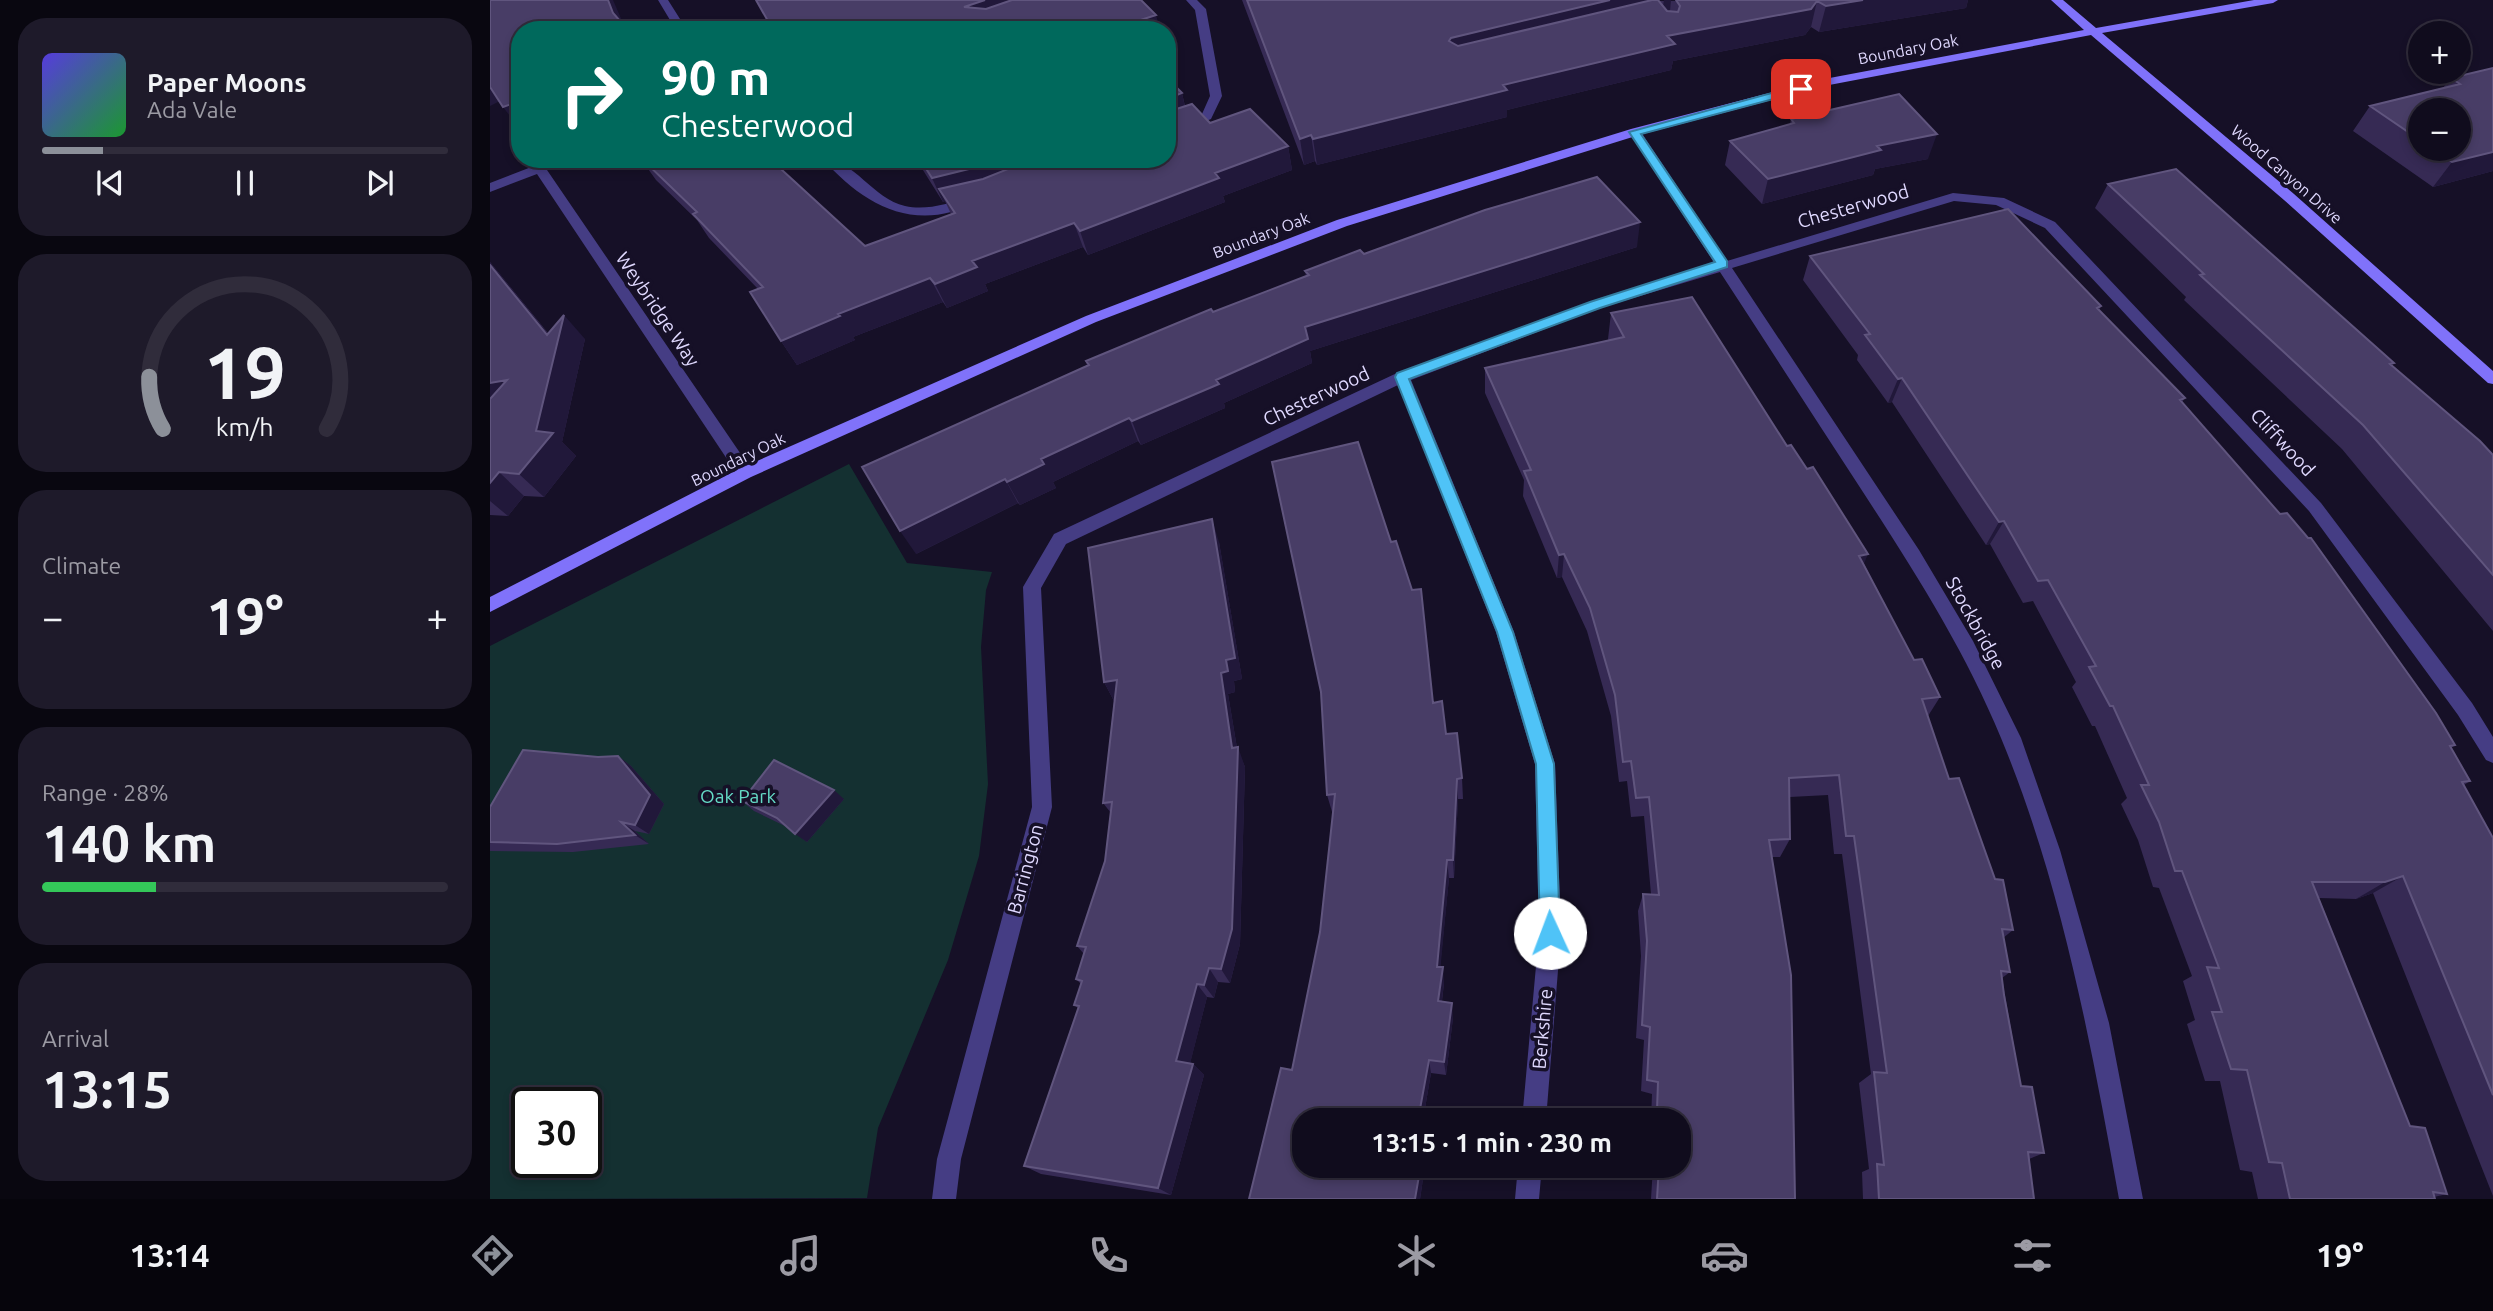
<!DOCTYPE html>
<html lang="en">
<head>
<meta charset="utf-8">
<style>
	body { margin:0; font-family:Ubuntu,sans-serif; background:#1e1a2a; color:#f1f3f6; height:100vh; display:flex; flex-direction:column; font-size:26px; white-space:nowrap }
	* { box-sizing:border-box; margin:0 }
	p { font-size:23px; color:#9c9ba4 }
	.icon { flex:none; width:38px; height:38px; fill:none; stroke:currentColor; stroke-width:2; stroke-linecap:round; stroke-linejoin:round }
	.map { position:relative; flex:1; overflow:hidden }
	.drawer { display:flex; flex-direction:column; gap:18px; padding:18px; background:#090710; width:490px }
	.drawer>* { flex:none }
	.top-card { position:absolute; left:21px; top:21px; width:665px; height:147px; border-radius:28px; box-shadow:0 4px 10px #0003,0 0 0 2px #302c3b; background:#00695c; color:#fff; overflow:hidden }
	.tools { position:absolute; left:1918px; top:21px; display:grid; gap:14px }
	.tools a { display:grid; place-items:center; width:63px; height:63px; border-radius:50%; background:#100c1d; box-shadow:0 4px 10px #0003,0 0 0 2px #302c3b; font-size:35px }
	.speed { position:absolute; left:21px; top:1087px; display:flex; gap:14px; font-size:35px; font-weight:700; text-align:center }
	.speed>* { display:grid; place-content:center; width:91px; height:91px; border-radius:50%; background:#100c1d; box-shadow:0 4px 10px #0003,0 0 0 2px #302c3b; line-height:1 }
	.speed .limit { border:4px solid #111; border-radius:10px; background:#fff; color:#111 }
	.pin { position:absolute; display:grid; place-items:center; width:60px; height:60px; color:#fff; margin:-30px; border-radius:14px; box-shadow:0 4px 10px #0006 }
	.me { position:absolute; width:77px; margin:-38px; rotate:358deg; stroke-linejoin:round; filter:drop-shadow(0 0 5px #0008) }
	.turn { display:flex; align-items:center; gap:24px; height:147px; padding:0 35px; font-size:32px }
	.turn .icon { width:91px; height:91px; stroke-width:2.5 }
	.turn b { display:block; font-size:49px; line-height:60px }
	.big { font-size:52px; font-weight:600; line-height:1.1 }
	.drawer .widget { flex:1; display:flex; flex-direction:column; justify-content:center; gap:10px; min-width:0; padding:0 24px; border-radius:28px; background:#1e1a2a }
	.drawer .dial { align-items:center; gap:0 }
	.dial svg { height:182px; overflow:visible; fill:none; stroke:#302c3b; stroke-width:7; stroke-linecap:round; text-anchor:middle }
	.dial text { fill:#f1f3f6; stroke:none }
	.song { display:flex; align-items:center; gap:21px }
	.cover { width:84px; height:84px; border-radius:10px; background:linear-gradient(135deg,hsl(250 70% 55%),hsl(130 70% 35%)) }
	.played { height:7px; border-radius:4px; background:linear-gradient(90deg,#8c9099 15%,#302c3b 15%) }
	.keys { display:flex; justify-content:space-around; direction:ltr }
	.heat { display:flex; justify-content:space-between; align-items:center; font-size:38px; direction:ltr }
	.charge { height:10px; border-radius:5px; background:linear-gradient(90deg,#34c759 28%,#302c3b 0) }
	.trip { position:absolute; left:802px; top:1108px; width:399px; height:70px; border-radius:28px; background:#100c1d; box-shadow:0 4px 10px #0003,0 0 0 2px #302c3b; font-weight:600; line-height:70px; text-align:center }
	.tab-bar { display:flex; height:112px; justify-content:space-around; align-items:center; background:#06050c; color:#9c9ba4 }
	.tab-bar .icon { width:49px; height:49px }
	.tab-bar .on { color:#8c9099 }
	.tab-bar b { font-size:32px; color:#f1f3f6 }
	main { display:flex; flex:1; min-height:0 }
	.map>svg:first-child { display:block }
</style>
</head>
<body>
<main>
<section class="drawer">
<div class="widget">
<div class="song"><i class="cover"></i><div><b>Paper Moons</b><p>Ada Vale</p></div></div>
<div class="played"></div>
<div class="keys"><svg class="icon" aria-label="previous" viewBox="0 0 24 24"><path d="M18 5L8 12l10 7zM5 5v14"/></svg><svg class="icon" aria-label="pause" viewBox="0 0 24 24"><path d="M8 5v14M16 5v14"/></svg><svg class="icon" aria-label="next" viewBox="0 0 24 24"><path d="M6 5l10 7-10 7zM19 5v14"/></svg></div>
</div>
<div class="widget dial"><svg viewBox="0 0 100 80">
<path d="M14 69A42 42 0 1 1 86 69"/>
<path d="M14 69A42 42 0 0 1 8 46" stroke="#8c9099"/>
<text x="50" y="56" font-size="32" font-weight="700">19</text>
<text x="50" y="72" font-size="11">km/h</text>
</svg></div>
<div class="widget"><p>Climate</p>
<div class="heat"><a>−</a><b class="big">19°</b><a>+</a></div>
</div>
<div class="widget"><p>Range · 28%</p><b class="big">140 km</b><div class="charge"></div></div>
<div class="widget"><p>Arrival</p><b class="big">13:15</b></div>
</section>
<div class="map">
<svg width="2003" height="1199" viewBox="0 0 2003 1199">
	<rect width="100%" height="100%" fill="#161027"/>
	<!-- green -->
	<path fill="#143031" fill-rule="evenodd" d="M359,464L417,563L502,572L496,590L491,647L498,784L489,856L458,960L388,1128L377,1198L0,1199V646ZM37,1102H96V1162H37Z"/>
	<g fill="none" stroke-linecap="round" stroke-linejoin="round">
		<!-- street -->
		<path fill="#453d84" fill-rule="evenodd" d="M168,0H178L197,30H186Z
			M696,0H707L716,9L732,96L721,119L677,138V129L712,114L720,96L705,10Z
			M1141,129H1149L1237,261L1463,193L1514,198L1565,222L1831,503L1982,703L2003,737V763L1996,760L1968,715L1819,511L1555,228L1506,205L1464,201L1242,268L1429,550L1483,641L1531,738L1570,850L1619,1023L1653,1199H1629C1601,1044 1572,885 1511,738C1475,650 1423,569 1371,489C1324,417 1277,344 1230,272L1110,308L921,380L1024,632L1065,764L1071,933L1056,1120H1032L1049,933L1045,764L1006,632L908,385L576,544L551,588L562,807L471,1159L466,1199H442L447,1159L542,807L533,587L564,534L907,373L1100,302L1225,264L1139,132Z
			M62,159H80L57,170L261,469L263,473L261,477H249L47,174L0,192V183Z
			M333,159C364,159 383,199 415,206C437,211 458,203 479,198L486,202C479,208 469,209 461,212C410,226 366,197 333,159Z
			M1028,1166H1052L1049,1199H1025Z"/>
		<!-- secondary -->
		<path fill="#8072fa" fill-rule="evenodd" d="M1561,0H1573L1606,28L1764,0H1788L1783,3L1612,33L1804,194L2003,371V384L1998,383L1794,200L1601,35L1334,86L1149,135L857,226L606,322L261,477L0,612V597L249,469L596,316L847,220L1141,129L1329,80L1594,30Z"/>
	</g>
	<!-- wall -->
	<path fill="#362a54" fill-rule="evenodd" d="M752,0L1159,1L1478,0L1476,8L1329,32L1321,27L1315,35L1183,61L1181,70L1017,110V117L827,165L825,161L814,165Z
		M2003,68V171L1943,187L1863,131L1880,106L1953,88L1961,78ZM1930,110L1969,149H1930Z
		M692,93L695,106L720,123L798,146L802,170L733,196L735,202L598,255L593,247L495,284L498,291L457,308L453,302L363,337L365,340L307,365L291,341L268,289L219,238L207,220L166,180L151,159H280L375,246L461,214L455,201L453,202L426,159H677Z
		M1301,119L1438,159L1385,169L1383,175L1272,204L1235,165L1240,141L1300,124Z
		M1618,184L1904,363L1902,365L2003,455V631L1852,449L1694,300L1696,297L1605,208Z
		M1147,247L820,351L822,363L734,403L735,408L651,445L648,441L563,482L566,488L530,505L528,503L426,554L597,366L596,361L816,276L815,271L874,254Z
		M1320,256L1611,306L1609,310L1695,398L1692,402L1965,745L1961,748L1980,781L1974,785L2003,838V1196L1883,893L1866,899L1829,898L1920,1126L1957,1194L1944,1197L1945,1199H1768L1762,1172L1750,1170L1730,1081H1715L1697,1024L1705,1020L1693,981L1702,976L1669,888L1663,887L1648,840L1631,804L1637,798L1605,726H1602L1582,687L1586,682L1543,601L1533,603L1500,544L1496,545L1402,402L1398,403L1367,360L1368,355L1313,280Z
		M0,262L58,333L95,339L72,442L86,456L54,497L34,496L18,516L0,515Z
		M1121,313L1374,564L1424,660L1450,697L1438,716L1459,779L1523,930L1513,938L1520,972L1512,978L1531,1086L1554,1153L1539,1159L1544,1199H1373L1372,1172L1379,1169L1369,1083L1381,1074L1352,854H1344L1338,795L1300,797V839L1290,857H1282L1305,1199H1161L1163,1166H1188V1120H1161L1162,1094L1151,1091L1154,1040L1146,1038L1151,956L1148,911L1153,894H1161L1154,816L1141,817L1137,781L1129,782L1121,716L1097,631L1072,577L1067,578L1033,496L1034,480L995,393V368L1119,341L1118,339Z
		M729,542L752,679L744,681L745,692L738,694L747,748L755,767L750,944L740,983L728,982L724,998L717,997L700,1063L703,1064L714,1075L681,1195L551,1174L534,1166L588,1008L584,1005L591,984L586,979L594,954L587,946L615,861L621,813L613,803L624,701L614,682Z
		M943,703L972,778L973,799H968L964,878H959L950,967L954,983L952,1001L963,1018L956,1075L941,1073L933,1120H814L925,1166V1169L933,1179L930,1199H759L802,1070L830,932L843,815L837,795Z
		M128,756L141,766L174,804L159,834L145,831L159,844L83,852L0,851V807L108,757Z
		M354,799L317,842L297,827L264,811L252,801Z"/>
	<!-- shaded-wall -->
	<path fill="#21183a" d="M118,0H123L136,30L123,13Z
		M495,0H571L485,30L474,7Z
		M1120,0H1159L1157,17L961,64L959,41L961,38Z
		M1174,0H1181L1180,11L1172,13Z
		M1373,0H1478L1476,8L1329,32L1336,6Z
		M1327,1L1321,27L1315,35L1183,61L1181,70L1017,110V117L827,165L823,139L1013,85L1177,36Z
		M666,15L670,30H629V27Z
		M0,85L12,100L0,106Z
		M692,93L697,117L677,126V99Z
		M30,101V129L13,107Z
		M1447,134L1438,159L1385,169L1383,175L1272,204L1278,179L1387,146Z
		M821,135L825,161L814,165L810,139Z
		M798,146L802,170L733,196L735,202L598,255L590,231L725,173Z
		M2003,152V171L1943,187L1962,162Z
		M509,159H585L449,189L455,201L453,202L442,178Z
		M1150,222L1147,247L820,351L822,363L734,403L735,408L651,445L642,421L726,380L815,327Z
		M584,223L593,247L495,284L498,291L457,308L445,284L482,261Z
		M0,262L67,345L74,315L95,339L72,442L86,456L54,497L29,474L46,431L57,335L0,265Z
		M440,278L453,302L363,337L365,340L307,365L291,341L348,314Z
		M1412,378L1402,402L1398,403L1408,379Z
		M17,380L0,412V383Z
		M639,418L648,441L563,482L566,488L530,505L517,482L551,459Z
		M9,472L34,496L18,516L0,501V483Z
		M515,479L528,503L426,554L410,531Z
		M722,519L729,542L752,679L744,681L745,692L738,694L748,754V747L755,767L750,944L740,983L731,969L742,748L731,673Z
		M1514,521L1500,544L1496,545L1509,522Z
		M1074,554L1072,577L1067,578L1069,555Z
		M1378,554L1368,578L1369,556Z
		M627,680L625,703L614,682Z
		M128,756L141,766L174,804L159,834L145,825Z
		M967,779L968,799L964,878L963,860Z
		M344,790L354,799L317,842L305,834Z
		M131,822L145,831L159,844L145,835Z
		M957,860L959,878L949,983L947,967Z
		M1913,876L1883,893L1866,899L1895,882Z
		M953,967L954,983L950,1015L948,1001Z
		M719,968L728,982L724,998L714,985Z
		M707,984L717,997L698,1072L686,1061Z
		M962,1003L963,1018L956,1075L954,1062Z
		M939,1060L941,1073L933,1120H928Z
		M703,1064L714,1075L681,1195L668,1188Z
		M930,1170L933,1179L930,1199H925Z"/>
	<!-- building -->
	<path fill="#483d66" stroke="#60557e" stroke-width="2" d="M0,0H118L123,13L138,30H30V101L13,107L0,87Z
		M266,0H495L474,7L496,9L522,0H651L666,15L629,27L631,30H283Z
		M757,0H1120L961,38L959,41L968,46L1162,0H1168L1177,11L1188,12L1190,6L1186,0H1373L1336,6L1327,1L1321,9L1177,36L1185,44L1013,85L1017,90L823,139L821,135L810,139Z
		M2003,68V152L1962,162L1943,149H1969V110H1930V140L1880,106L1970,84L1961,78Z
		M677,78L692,93L677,99Z
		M1409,94L1447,134L1387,146L1391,150L1278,179L1240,141L1304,123L1301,119Z
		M702,104L720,123L760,109L798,146L725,173L729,178L590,231L584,223L482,261L487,267L445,284L440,278L348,314L350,316L291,341L260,292L273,287L203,214L207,212L152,159H280L375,246L465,213L449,189L493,179L543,159H677V112Z
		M430,159H509L483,168L442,178Z
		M1686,169L1904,363L1900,364L1990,441L2003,455V575L1873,425L1710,275L1714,274L1618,184Z
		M1107,177L1150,222L815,327L818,339L726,380L729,384L642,421L639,418L551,459L554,464L517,482L515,479L410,531L372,467L599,365L596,361L721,309L723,312L819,275L815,271L870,250L874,254L995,210Z
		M1518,209L1611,306L1607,308L1695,398L1690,400L1790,514L1797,513L1818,538H1821L1946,713L1965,745L1960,746L1980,781L1972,782L2003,838V1095L1913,876L1895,882H1822L1920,1126L1935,1128L1957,1194L1943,1192L1945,1199H1800L1792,1163L1779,1162L1757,1070L1741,1069L1722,1012H1732L1717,967L1729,968L1692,871H1685L1669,822L1651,785H1659L1623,706H1620L1599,667L1606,666L1558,580L1548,581L1514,521L1509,522L1412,378L1408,379L1375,335L1380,334L1320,256Z
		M0,265L57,335L74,315L46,431L63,433L29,474L9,472L0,483V399L17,380L0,383Z
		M1202,297L1297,446L1301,445L1317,469L1323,467L1378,554L1369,556L1424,660L1432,659L1450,697L1432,699L1459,779L1469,778L1505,879L1513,880L1523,930L1512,929L1520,972L1511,971L1514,995L1531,1086L1542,1087L1554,1153L1538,1152L1544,1199H1389L1387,1164L1394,1165L1384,1072L1397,1073L1364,836H1356L1349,775L1299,778L1300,839L1279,840L1301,975L1305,1199H1167L1169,1166H1188V1120H1172L1173,1111L1167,1110L1168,1082L1157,1080L1160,1027L1152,1025L1157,941L1153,894L1169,895L1159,797L1146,798L1141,761L1133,762L1125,695L1100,608L1074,554L1069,555L1034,471L1041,470L995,368L1134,337L1121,313Z
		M868,442L901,542L906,541L922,590L931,589L943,703L952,701L956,734L967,733L972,778L967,779L963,860H957L947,967H953L948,1001L962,1003L954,1062L939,1060L928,1120H814V1166H920V1168L930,1170L925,1199H759L791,1068L802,1070L830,932L845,794L837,795L831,692L782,462Z
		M722,519L745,658L736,660L738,671L731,673L742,748L748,747L742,929L731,969L719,968L714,985L707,984L686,1061L703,1064L668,1188L534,1166L589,1006L584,1005L592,981L586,979L596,947L587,946L615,861L622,802L613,803L627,680L614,682L598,548Z
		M33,750L108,757L128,756L160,795L145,825L131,822L145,835L67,844L0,842V807Z
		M284,760L344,790L305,834L287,818L252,801Z"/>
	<!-- route -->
	<path fill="#4fc3f7" stroke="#337fa1" stroke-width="2" d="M1311,85L1314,86V91L1151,134L1237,261V267L1110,308L919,379L1023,632L1064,764L1070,933L1067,939L1060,942L1053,939L1050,933L1046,764L1007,632L905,377L907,373L1100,302L1225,262L1139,132Z"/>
	<g text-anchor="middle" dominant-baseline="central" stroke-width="7" stroke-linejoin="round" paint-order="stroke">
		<!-- far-street labels -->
		<g font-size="16" fill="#dfd8fe" stroke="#161027">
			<text transform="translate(1418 49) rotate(-11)">Boundary Oak</text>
			<text transform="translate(1797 174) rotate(41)">Wood Canyon Drive</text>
			<text transform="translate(771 235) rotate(-21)">Boundary Oak</text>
			<text transform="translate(248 459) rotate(-26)">Boundary Oak</text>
		</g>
		<!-- street labels -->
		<g font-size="19" fill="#dfd8fe" stroke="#161027">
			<text transform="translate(1363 206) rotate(-16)">Chesterwood</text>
			<text transform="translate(168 309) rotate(56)">Weybridge Way</text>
			<text transform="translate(826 396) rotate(-25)">Chesterwood</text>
			<text transform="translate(1793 442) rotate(47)">Cliffwood</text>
			<text transform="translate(1486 623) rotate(61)">Stockbridge</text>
			<text transform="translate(535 869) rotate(-75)">Barrington</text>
			<text transform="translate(1052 1029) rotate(-85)">Berkshire</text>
		</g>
		<!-- park labels -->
		<g font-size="19" fill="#65dcc7" stroke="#161027">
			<text x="248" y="796">Oak Park</text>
		</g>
	</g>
</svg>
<div class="tools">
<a>+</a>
<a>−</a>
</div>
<div class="speed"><div class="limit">30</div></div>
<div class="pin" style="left:1311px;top:89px;background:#d93025"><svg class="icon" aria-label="arrive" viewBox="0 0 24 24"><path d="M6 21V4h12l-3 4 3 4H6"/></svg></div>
<svg class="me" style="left:1060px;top:933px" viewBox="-20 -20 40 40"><circle r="19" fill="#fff"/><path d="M0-13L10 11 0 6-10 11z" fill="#4fc3f7"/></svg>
<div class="trip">13:15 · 1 min · 230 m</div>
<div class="top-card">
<div class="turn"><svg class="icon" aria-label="right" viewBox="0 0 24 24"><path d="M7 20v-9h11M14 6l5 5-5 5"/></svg><div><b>90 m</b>Chesterwood</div></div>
</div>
</div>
</main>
<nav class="tab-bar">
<b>13:14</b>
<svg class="icon on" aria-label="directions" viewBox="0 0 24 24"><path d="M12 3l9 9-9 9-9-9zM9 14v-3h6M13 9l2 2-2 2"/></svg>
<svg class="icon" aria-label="music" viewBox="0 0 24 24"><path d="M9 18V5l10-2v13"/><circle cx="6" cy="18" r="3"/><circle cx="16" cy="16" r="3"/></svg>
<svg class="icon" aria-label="phone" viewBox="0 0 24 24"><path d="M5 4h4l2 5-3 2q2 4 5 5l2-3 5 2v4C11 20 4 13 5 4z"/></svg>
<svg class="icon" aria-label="climate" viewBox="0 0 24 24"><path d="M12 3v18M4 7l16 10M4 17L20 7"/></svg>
<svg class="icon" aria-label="car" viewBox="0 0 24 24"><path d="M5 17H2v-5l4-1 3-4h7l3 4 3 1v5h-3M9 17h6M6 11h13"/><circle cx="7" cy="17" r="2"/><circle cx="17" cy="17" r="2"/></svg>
<svg class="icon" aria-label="filters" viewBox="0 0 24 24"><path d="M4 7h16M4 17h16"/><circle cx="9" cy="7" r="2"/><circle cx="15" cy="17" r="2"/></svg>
<b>19°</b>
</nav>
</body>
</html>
